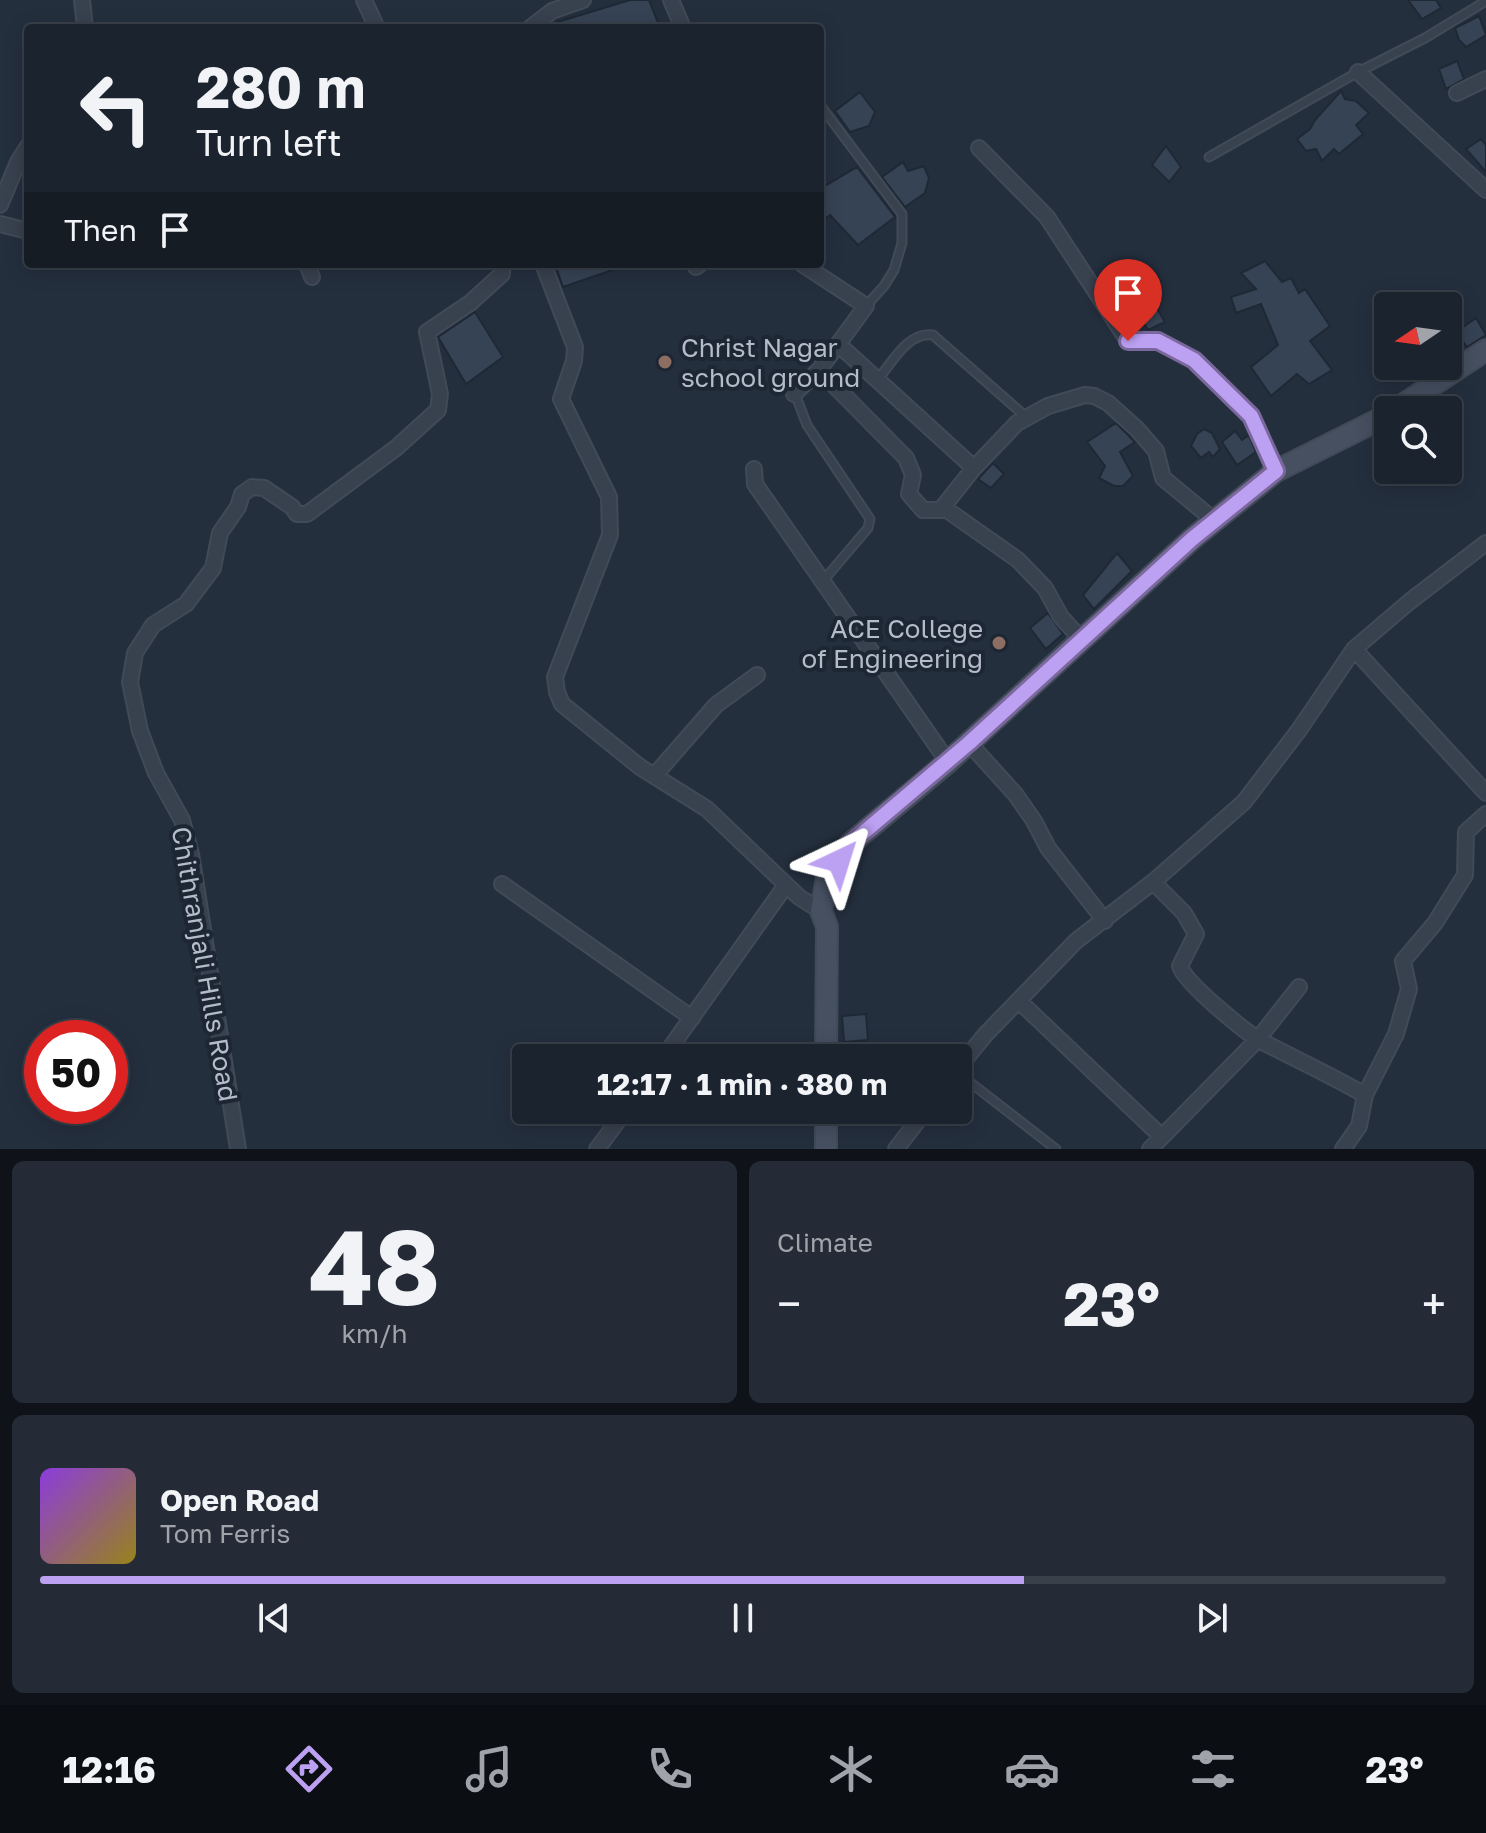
<!DOCTYPE html>
<html lang="en">
<head>
<meta charset="utf-8">
<style>
	body { margin:0; font-family:"Golos Text",sans-serif; background:#242b36; color:#f1f3f6; height:100vh; display:flex; flex-direction:column; font-size:30px; white-space:nowrap }
	* { box-sizing:border-box; margin:0 }
	p { font-size:26px; color:#a0a4aa }
	.icon { flex:none; width:44px; height:44px; fill:none; stroke:currentColor; stroke-width:2; stroke-linecap:round; stroke-linejoin:round }
	.map { position:relative; height:1149px; overflow:hidden }
	.side { display:flex; flex-direction:column; gap:12px; padding:12px; background:#0f1319; flex:1 }
	.side>* { flex:none }
	.banner { position:absolute; left:24px; top:24px; width:800px; height:244px; border-radius:8px; box-shadow:0 4px 20px #0003,0 0 0 2px #39404a; background:#1b232e; color:#f1f3f6; overflow:hidden }
	.needle { width:52px; rotate:257deg }
	.fabs { position:absolute; left:1374px; top:292px; display:grid; gap:16px }
	.fabs a { display:grid; place-items:center; width:88px; height:88px; border-radius:8px; background:#1b232e; box-shadow:0 4px 20px #0003,0 0 0 2px #39404a; font-size:40px }
	.speed { position:absolute; left:24px; top:1020px; display:flex; gap:16px; font-size:40px; font-weight:700; text-align:center }
	.speed>* { display:grid; place-content:center; width:104px; height:104px; border-radius:50%; background:#1b232e; box-shadow:0 4px 20px #0003,0 0 0 2px #39404a; line-height:1 }
	.speed .limit { border:12px solid #d22; background:#fff; color:#111 }
	.pin { position:absolute; display:grid; place-items:center; width:68px; height:68px; color:#fff; margin:-82px -34px; border-radius:50% 50% 50% 0; rotate:-45deg; box-shadow:0 0 8px #0007 }
	.pin .icon { rotate:45deg }
	.me { position:absolute; width:88px; margin:-44px; rotate:41deg; stroke-linejoin:round; filter:drop-shadow(0 0 6px #0008) }
	.turn { display:flex; align-items:center; gap:28px; height:168px; padding:0 40px; font-size:36px }
	.turn .icon { width:104px; height:104px; stroke-width:2.5 }
	.turn b { display:block; font-size:56px; line-height:68px }
	.then { display:flex; align-items:center; height:76px; padding:0 40px; background:#0003; gap:16px; font-size:30px }
	.big { font-size:60px; font-weight:700; line-height:1.1 }
	.side .widget { flex:1; display:flex; flex-direction:column; justify-content:center; gap:12px; min-width:0; padding:0 28px; border-radius:12px; background:#242b36 }
	.side .dial { align-items:center; gap:0 }
	.dial b { font-size:104px; line-height:1 }
	.song { display:flex; align-items:center; gap:24px }
	.cover { width:96px; height:96px; border-radius:12px; background:linear-gradient(135deg,hsl(270 70% 55%),hsl(50 70% 35%)) }
	.played { height:8px; border-radius:4px; background:linear-gradient(90deg,#bca0f2 70%,#39404a 70%) }
	.keys { display:flex; justify-content:space-around; direction:ltr }
	.heat { display:flex; justify-content:space-between; align-items:center; font-size:44px; direction:ltr }
	.side .tiles { flex:1; display:grid; gap:12px; grid-template-columns:1fr 1fr }
	.widget:last-child { grid-column:span 2 }
	.trip { position:absolute; left:512px; top:1044px; width:460px; height:80px; border-radius:8px; background:#1b232e; box-shadow:0 4px 20px #0003,0 0 0 2px #39404a; font-weight:700; line-height:80px; text-align:center }
	.tabs { display:flex; height:128px; justify-content:space-around; align-items:center; background:#0b0e12; color:#a0a4aa }
	.tabs .icon { width:56px; height:56px }
	.tabs .current { color:#bca0f2 }
	.tabs b { font-size:36px; color:#f1f3f6 }
	.map>svg:first-child { display:block }
</style>
</head>
<body>
<div class="map">
<svg width="1486" height="1149" viewBox="0 0 1486 1149">
	<rect width="100%" height="100%" fill="#242f3e"/>
	<!-- building -->
	<path fill="#364354" stroke="#1f2835" stroke-width="2" d="M630,0H649L660,28H548L551,24Z
		M1408,0H1436L1441,8L1422,19Z
		M1479,16L1486,35L1466,47L1459,40L1455,28Z
		M1457,61L1464,79L1446,89L1439,69Z
		M1341,91L1345,99L1356,101L1369,113L1356,125L1363,134L1339,154L1334,149L1322,161L1316,149L1306,151L1297,139L1310,129L1315,120Z
		M860,92L875,112L869,126L850,132L835,111Z
		M1481,139L1486,145V172L1466,149Z
		M1166,146L1181,167L1169,182L1152,165Z
		M903,162L908,171L924,166L929,178L925,193L905,207L882,177Z
		M857,167L895,217L858,245L830,215L826,218L820,211V189Z
		M1265,261L1282,282L1291,278L1299,293L1305,289L1330,326L1310,341L1332,370L1309,384L1297,374L1271,396L1251,367L1278,345L1261,304L1236,313L1231,297L1256,289L1241,273Z
		M555,264H624V266L563,287Z
		M1155,305L1165,322L1148,330L1138,314Z
		M475,312L503,357L466,384L438,337Z
		M1476,318L1486,335L1467,347L1456,332Z
		M1116,423L1135,442L1120,452L1133,476L1123,486H1114L1099,478L1105,466L1087,442Z
		M1204,429L1212,433L1220,449L1213,457L1209,452L1201,458L1191,446L1197,434Z
		M1235,431L1242,440L1249,435L1256,452L1237,465L1222,442Z
		M993,463L1004,474L991,488L978,479Z
		M1117,553L1132,571L1094,609L1083,595Z
		M1048,613L1063,634L1046,649L1030,628Z
		M866,1014L868,1040L844,1042L842,1016Z"/>
	<g fill="none" stroke-linecap="round" stroke-linejoin="round">
		<!-- service casing -->
		<g stroke="#414a57" stroke-width="11">
			<path id="service" d="M820,105L902,214V243L894,270L884,286L866,306
				M1209,157L1358,72L1425,38L1486,1
				M878,379C892,363 908,331 933,335L1025,416
				M795,394L807,425L870,519L868,528L823,581
				M958,1073L1056,1149"/>
		</g>
		<!-- minor casing -->
		<g stroke="#414a57" stroke-width="18">
			<path id="minor" d="M82,0L85,28
				M364,0L377,28
				M671,0L683,28
				M530,28L552,11L583,0
				M1358,72L1486,190
				M1457,93L1486,79
				M979,148L1047,217L1128,341H1158L1194,360L1251,416L1276,471
				M0,205L18,162L28,146
				M0,224L24,230L28,228
				M307,264L312,277
				M543,264L575,347L574,361L561,399L609,497L610,535L555,677L557,692L562,704L640,767L707,809L799,897L821,911
				M696,267L700,264
				M838,344L974,468
				M819,370L906,458L913,475L909,494L923,510H947L1018,560L1045,588L1061,617L1083,641
				M794,394L819,370L866,306L802,264
				M754,469L755,484L948,762
				M942,508L974,468L1017,423L1048,406L1085,395L1094,396L1108,403L1137,429L1156,451L1163,478L1215,521
				M1354,649L1486,793
				M969,743L1016,795L1034,821L1048,848L1105,921
				M654,776L716,705L757,675
				M1153,882L1184,913L1196,934L1180,966C1185,983 1244,1031 1261,1041C1295,1059 1331,1075 1365,1095
				M502,884L692,1018
				M1019,1001L1162,1137
				M663,1058L786,885
				M958,1068L985,1035L1076,941L1153,882L1244,802L1299,730L1354,649L1409,602L1486,543
				M238,1149L191,854L182,820L156,773L140,731L130,682L135,653L153,625L186,604L213,568L220,533L238,507L242,494L252,487L264,488L292,507L297,514H307L396,448L438,410L440,394L427,332L470,303L502,274V264
				M597,1149L626,1110
				M896,1149L926,1110
				M1150,1149L1258,1039L1299,987
				M1343,1149L1359,1126L1365,1095L1396,1034L1409,989L1403,961L1435,923L1465,875L1466,832L1486,814"/>
		</g>
		<!-- secondary casing -->
		<g stroke="#414a57" stroke-width="24">
			<path id="secondary" d="M1395,410L1486,350
				M826,1058L827,927L821,911L827,878L850,844L948,762L1192,539L1276,471L1388,415
				M826,1149V1110"/>
		</g>
		<!-- service -->
		<use href="#service" stroke="#38414e" stroke-width="7"/>
		<!-- minor -->
		<use href="#minor" stroke="#38414e" stroke-width="14"/>
		<!-- secondary -->
		<use href="#secondary" stroke="#465061" stroke-width="20"/>
	</g>
	<g fill="none" stroke-linecap="round" stroke-linejoin="round">
		<!-- route casing -->
		<g stroke="#7a689d" stroke-width="20">
			<path id="route" d="M839,861L850,844L969,743L1192,539L1276,471L1251,416L1194,360L1158,341H1128"/>
		</g>
		<!-- route -->
		<use href="#route" stroke="#bca0f2" stroke-width="14"/>
	</g>
	<!-- markers -->
	<g fill="#8d6e63" stroke="#1d2633" stroke-width="3">
		<circle cx="665" cy="362" r="8"/>
		<circle cx="999" cy="643" r="8"/>
	</g>
	<g text-anchor="middle" dominant-baseline="central" stroke-width="8" stroke-linejoin="round" paint-order="stroke">
		<!-- poi labels -->
		<g font-size="26" fill="#b4bcc9" stroke="#1d2633" text-anchor="start">
			<text x="681" y="347">Christ Nagar<tspan x="681" dy="30">school ground</tspan></text>
			<text x="983" y="628" text-anchor="end">ACE College<tspan x="983" dy="30">of Engineering</tspan></text>
		</g>
		<!-- street labels -->
		<g font-size="26" fill="#b4bcc9" stroke="#1d2633">
			<text transform="translate(205 964) rotate(80)">Chithranjali Hills Road</text>
		</g>
	</g>
</svg>
<div class="fabs">
<a><svg class="needle" viewBox="-14 -14 28 28"><path d="M0-13l5 13h-10z" fill="#e53935"/><path d="M0 13l5-13h-10z" fill="#a0a4aa"/></svg></a>
<a><svg class="icon" aria-label="search" viewBox="0 0 24 24"><circle cx="10" cy="10" r="6"/><path d="M15 15l6 6"/></svg></a>
</div>
<div class="speed"><div class="limit">50</div></div>
<div class="pin" style="left:1128px;top:341px;background:#d93025"><svg class="icon" aria-label="arrive" viewBox="0 0 24 24"><path d="M6 21V4h12l-3 4 3 4H6"/></svg></div>
<svg class="me" style="left:839px;top:861px" viewBox="-20 -20 40 40"><path d="M0-17L14 15 0 8-14 15z" fill="#bca0f2" stroke="#fff" stroke-width="4"/></svg>
<div class="trip">12:17 · 1 min · 380 m</div>
<div class="banner">
<div class="turn"><svg class="icon" aria-label="left" viewBox="0 0 24 24"><path d="M17 20v-9H6M10 6l-5 5 5 5"/></svg><div><b>280 m</b>Turn left</div></div>
<div class="then">Then<svg class="icon" aria-label="arrive" viewBox="0 0 24 24"><path d="M6 21V4h12l-3 4 3 4H6"/></svg></div>
</div>
</div>
<section class="side">
<div class="tiles">
<div class="widget dial"><b>48</b><p>km/h</p></div>
<div class="widget"><p>Climate</p>
<div class="heat"><a>−</a><b class="big">23°</b><a>+</a></div>
</div>
<div class="widget">
<div class="song"><i class="cover"></i><div><b>Open Road</b><p>Tom Ferris</p></div></div>
<div class="played"></div>
<div class="keys"><svg class="icon" aria-label="previous" viewBox="0 0 24 24"><path d="M18 5L8 12l10 7zM5 5v14"/></svg><svg class="icon" aria-label="pause" viewBox="0 0 24 24"><path d="M8 5v14M16 5v14"/></svg><svg class="icon" aria-label="next" viewBox="0 0 24 24"><path d="M6 5l10 7-10 7zM19 5v14"/></svg></div>
</div>
</div>
</section>
<nav class="tabs">
<b>12:16</b>
<svg class="icon current" aria-label="directions" viewBox="0 0 24 24"><path d="M12 3l9 9-9 9-9-9zM9 14v-3h6M13 9l2 2-2 2"/></svg>
<svg class="icon" aria-label="music" viewBox="0 0 24 24"><path d="M9 18V5l10-2v13"/><circle cx="6" cy="18" r="3"/><circle cx="16" cy="16" r="3"/></svg>
<svg class="icon" aria-label="phone" viewBox="0 0 24 24"><path d="M5 4h4l2 5-3 2q2 4 5 5l2-3 5 2v4C11 20 4 13 5 4z"/></svg>
<svg class="icon" aria-label="climate" viewBox="0 0 24 24"><path d="M12 3v18M4 7l16 10M4 17L20 7"/></svg>
<svg class="icon" aria-label="car" viewBox="0 0 24 24"><path d="M5 17H2v-5l4-1 3-4h7l3 4 3 1v5h-3M9 17h6M6 11h13"/><circle cx="7" cy="17" r="2"/><circle cx="17" cy="17" r="2"/></svg>
<svg class="icon" aria-label="filters" viewBox="0 0 24 24"><path d="M4 7h16M4 17h16"/><circle cx="9" cy="7" r="2"/><circle cx="15" cy="17" r="2"/></svg>
<b>23°</b>
</nav>
</body>
</html>
